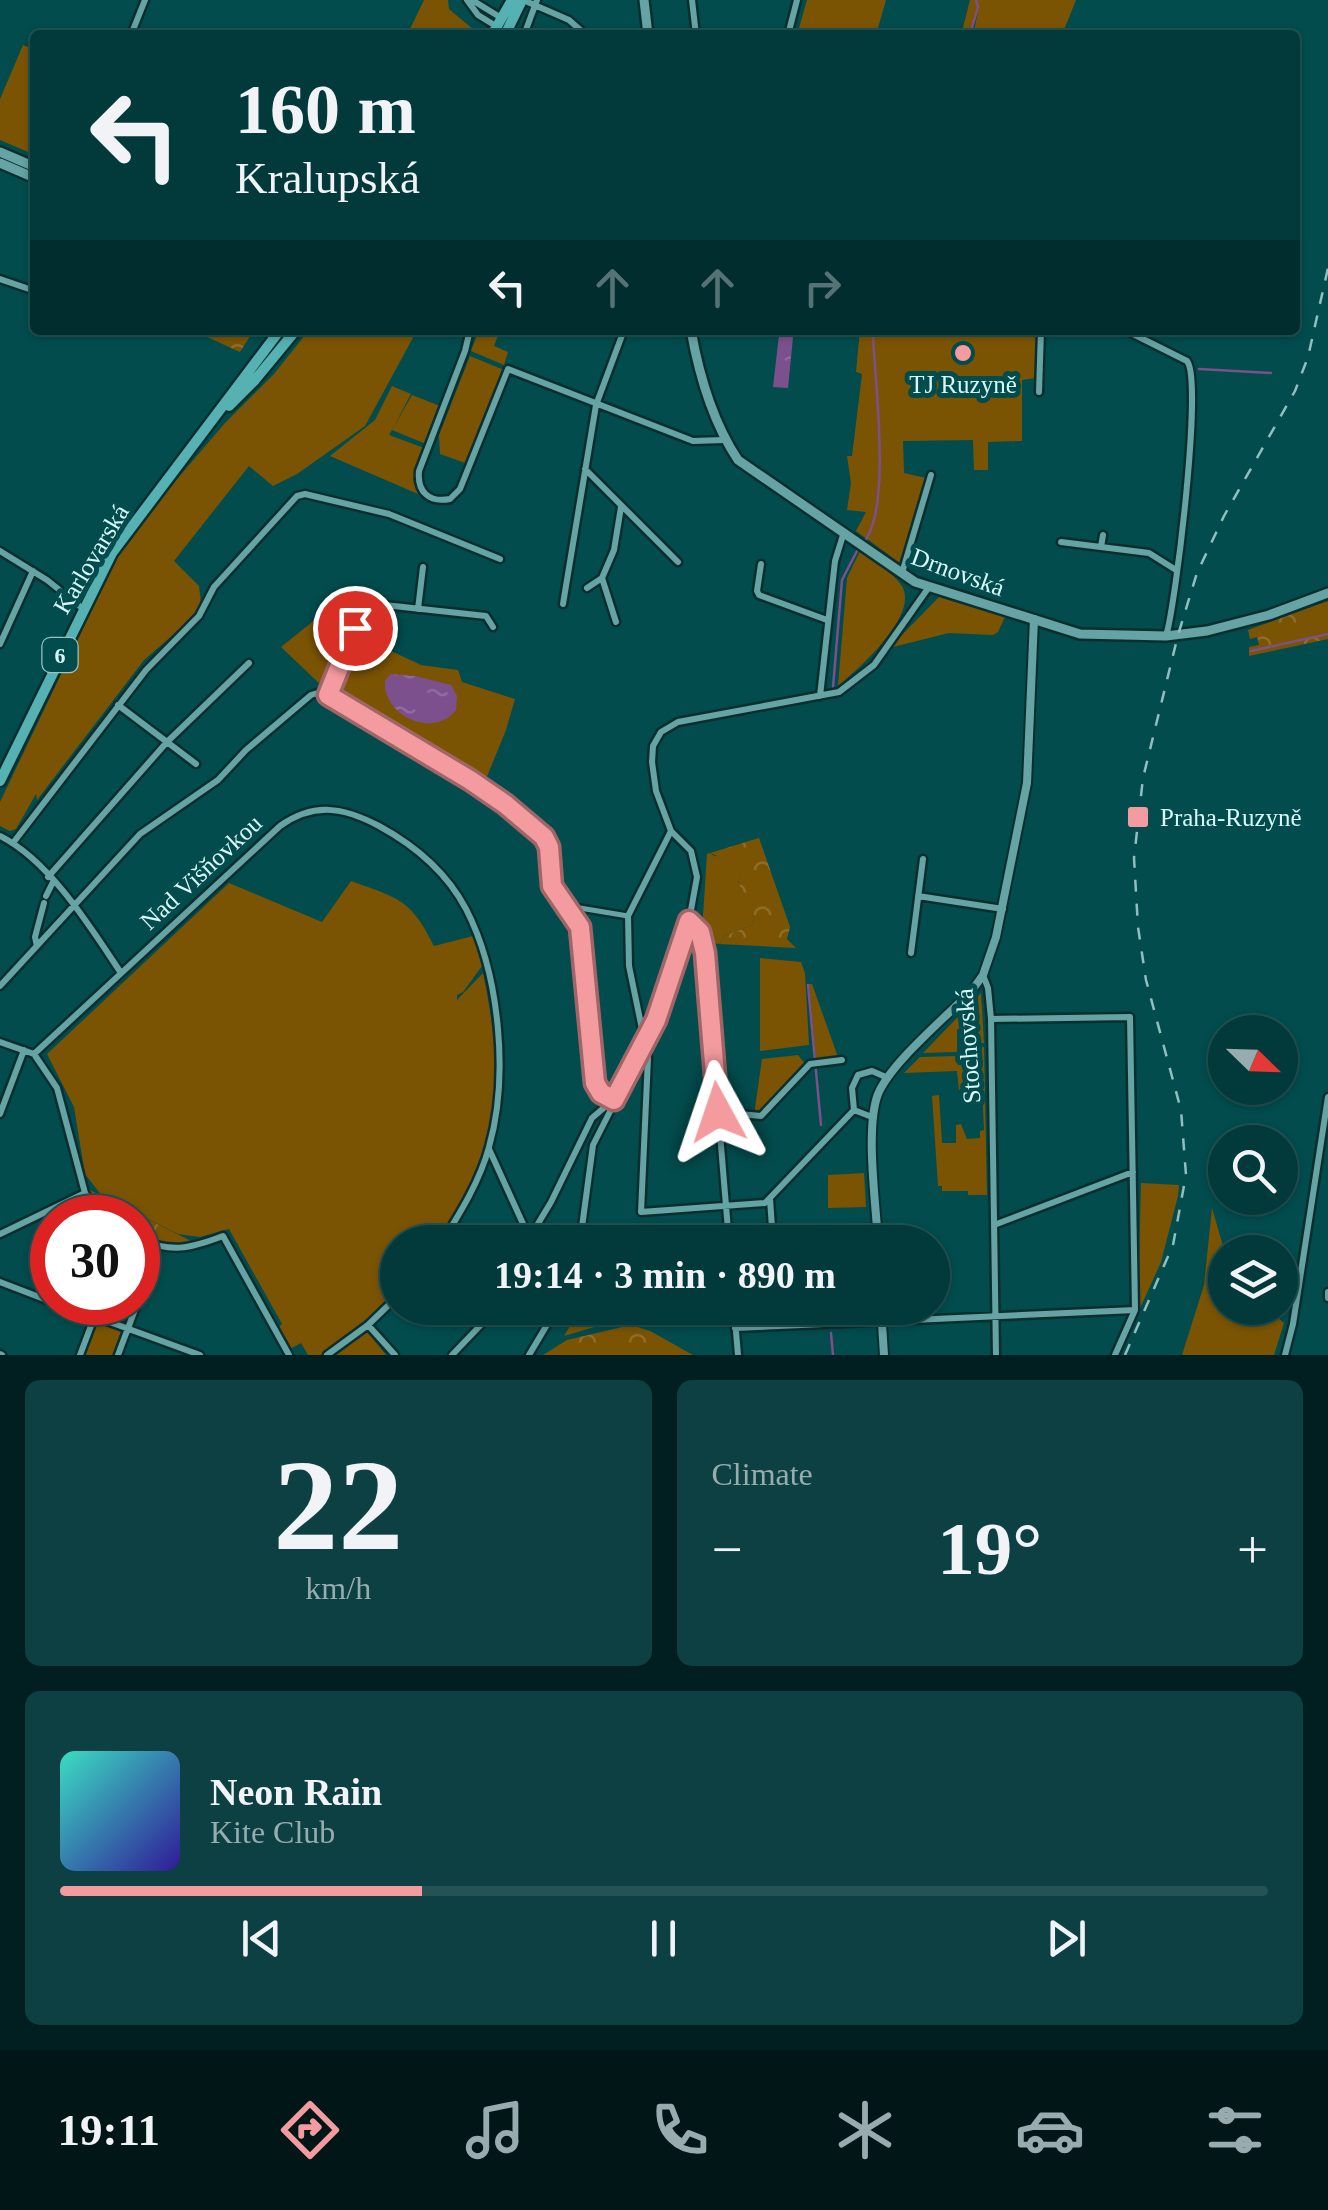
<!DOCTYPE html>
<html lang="en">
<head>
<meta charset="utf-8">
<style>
	body { margin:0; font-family:Georgia,serif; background:#0c4042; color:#f1f3f6; height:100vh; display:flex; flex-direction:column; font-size:38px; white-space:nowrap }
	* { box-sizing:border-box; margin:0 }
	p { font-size:32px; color:#96acaf }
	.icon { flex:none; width:55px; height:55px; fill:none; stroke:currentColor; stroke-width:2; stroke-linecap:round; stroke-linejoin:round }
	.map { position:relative; height:1355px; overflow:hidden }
	.drawer { display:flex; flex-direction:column; gap:25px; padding:25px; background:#011f20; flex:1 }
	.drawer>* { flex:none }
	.guide { position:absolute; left:30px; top:30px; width:1270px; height:305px; border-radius:10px; box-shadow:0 2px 8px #0004,0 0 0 2px #235354; background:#02393a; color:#f1f3f6; overflow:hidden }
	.needle { width:65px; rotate:113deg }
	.fabs { position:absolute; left:1208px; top:1015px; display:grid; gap:20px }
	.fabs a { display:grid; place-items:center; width:90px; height:90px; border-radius:50%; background:#02393a; box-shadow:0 2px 8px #0004,0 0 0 2px #235354; font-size:50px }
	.speed { position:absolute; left:30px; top:1195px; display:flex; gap:20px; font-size:50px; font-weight:700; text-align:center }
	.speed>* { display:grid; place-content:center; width:130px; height:130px; border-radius:50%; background:#02393a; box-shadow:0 2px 8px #0004,0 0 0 2px #235354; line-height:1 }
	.speed .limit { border:15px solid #d22; background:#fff; color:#111 }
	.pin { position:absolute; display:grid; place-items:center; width:85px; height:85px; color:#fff; margin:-42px; border:5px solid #fff; border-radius:50%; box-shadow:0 2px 10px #0007 }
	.me { position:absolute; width:110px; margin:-55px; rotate:355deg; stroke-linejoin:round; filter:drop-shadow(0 0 8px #0008) }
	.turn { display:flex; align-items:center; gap:35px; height:210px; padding:0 40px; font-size:45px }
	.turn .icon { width:130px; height:130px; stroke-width:2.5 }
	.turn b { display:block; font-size:70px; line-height:85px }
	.lanes { display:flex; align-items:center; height:95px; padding:0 40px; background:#0003; justify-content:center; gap:50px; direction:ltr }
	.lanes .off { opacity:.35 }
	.big { font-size:75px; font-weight:700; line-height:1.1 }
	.drawer .card { flex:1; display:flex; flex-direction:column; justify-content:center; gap:15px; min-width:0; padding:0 35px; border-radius:15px; background:#0c4042 }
	.drawer .dial { align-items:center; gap:0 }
	.dial b { font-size:130px; line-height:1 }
	.song { display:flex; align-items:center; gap:30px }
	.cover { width:120px; height:120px; border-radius:15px; background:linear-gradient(135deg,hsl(170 70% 55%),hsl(250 70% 35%)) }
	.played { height:10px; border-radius:5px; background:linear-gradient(90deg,#f49b9f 30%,#235354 30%) }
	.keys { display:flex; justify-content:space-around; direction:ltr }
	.heat { display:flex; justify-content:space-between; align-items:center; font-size:55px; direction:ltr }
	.drawer .tiles { flex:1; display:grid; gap:25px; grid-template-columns:1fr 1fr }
	.card:last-child { grid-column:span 2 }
	.trip { position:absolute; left:380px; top:1225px; width:570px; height:100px; border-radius:50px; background:#02393a; box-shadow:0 2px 8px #0004,0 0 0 2px #235354; font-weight:700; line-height:100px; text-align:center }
	.tabs { display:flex; height:160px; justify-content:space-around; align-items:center; background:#011717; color:#96acaf }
	.tabs .icon { width:70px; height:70px }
	.tabs .current { color:#f49b9f }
	.tabs b { font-size:45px; color:#f1f3f6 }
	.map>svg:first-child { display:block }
</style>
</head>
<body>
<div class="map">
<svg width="1328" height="1355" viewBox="0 0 1328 1355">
	<defs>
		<pattern id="forest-crowns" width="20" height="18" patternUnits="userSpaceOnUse" patternTransform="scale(2.5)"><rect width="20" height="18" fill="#7b5403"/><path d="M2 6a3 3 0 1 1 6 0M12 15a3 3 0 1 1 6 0" fill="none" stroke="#8d6d28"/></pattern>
		<pattern id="water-ripples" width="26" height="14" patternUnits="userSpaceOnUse" patternTransform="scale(2.5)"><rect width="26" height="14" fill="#7c508c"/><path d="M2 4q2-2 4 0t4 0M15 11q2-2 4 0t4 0" fill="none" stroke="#8e6a9d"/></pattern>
	</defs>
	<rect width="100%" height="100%" fill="#024c4d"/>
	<!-- green -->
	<path fill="#7b5403" d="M424,0H448L449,9L474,30L473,35H407Z
		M807,0H886L876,35H797Z
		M970,0H1076L1062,35H973L978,12L968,35H961Z
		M23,45L35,50V151L28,152L0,140V99Z
		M309,330H405L415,334L365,426L297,474L273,486L249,466L174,561L199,586L201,603L196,615L144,660L37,800L36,794L16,829L10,831L0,826V802L117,557L177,479L225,423L274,374Z
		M479,330H500L494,346L508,352L504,365L471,351Z
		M860,330H1036V378L1022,380V441L988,442V470H974L973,440L903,441L904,473L926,478L900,563L856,531L866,512L847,510L851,483L847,456H852L862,374L856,372Z
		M470,356L504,370L468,464L440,454L439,435Z
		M392,386L411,394L392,430L412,395L440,406L426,444L392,430L389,435L424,448L413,479L418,494L330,456L375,420Z
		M860,551C872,561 893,572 902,586C919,616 859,669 838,686L847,578Z
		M939,597L1005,617L998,632L993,635L949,633L889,648Z
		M332,606L352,623L322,686L281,647Z
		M357,635L421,665L458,670L462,682L515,699L506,730L484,784L332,692Z
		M710,853L714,856L737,857L741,875L738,881L752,917H755L752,925L724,936L720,944L710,943L704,931L703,916L707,854Z
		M351,881C398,898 411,899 434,946L473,936L482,966L463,992L457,995V1000L483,973C506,1082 497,1148 440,1242H398L397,1294L322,1355H308L301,1343L290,1349L278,1328L282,1324L229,1229L200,1237L178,1234L102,1196L85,1174L74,1107L47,1054L229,883L322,922Z
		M760,958L801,962L805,973L809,1045L760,1051Z
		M809,984H812L838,1057L816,1060Z
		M981,993L984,1043H974L973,1029H957V1052L923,1053Z
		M984,1047L987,1195H968V1191H942V1186H938L932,1096L939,1095L942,1143H956V1125L961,1124L967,1139L980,1138V1131L984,1130L982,1089H978L977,1082H964V1090H959L957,1071L904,1073L920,1057L957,1056L958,1065L972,1064L974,1048Z
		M798,1055L805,1064L764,1112L754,1115L762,1059Z
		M864,1173L866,1207L828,1208V1175Z
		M1141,1183L1179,1185L1178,1196L1161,1262L1119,1355L1138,1308Z
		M1212,1208L1225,1253V1308H1267L1284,1323L1274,1355H1182L1204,1285Z
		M97,1322L123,1331L114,1355H84Z"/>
	<!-- forest -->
	<path fill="url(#forest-crowns)" d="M192,330H254L240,352Z
		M1328,601V639L1249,656V647L1259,645L1257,637L1250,639L1248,630Z
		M759,838L790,927L787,939L796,948L720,944L724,936L752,925L755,917L745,916L746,906L738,880L741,875L735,868L737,857L722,858L710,853Z
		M88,1189L193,1242L164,1244L138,1235V1218L109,1217Z
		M581,1308H639L651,1321L628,1317L564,1336Z
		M631,1325L650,1331L693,1355H543L567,1340Z
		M365,1329L386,1355H333Z"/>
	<!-- water -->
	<path fill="url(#water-ripples)" d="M779,335L793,337L788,388L773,387Z
		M391,674L415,676L451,685L457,696L456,710C433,739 382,716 385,680Z"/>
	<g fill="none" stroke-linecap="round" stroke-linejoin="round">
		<!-- stream -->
		<path stroke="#7c508c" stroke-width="2.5" d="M970,35L978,7L976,0
			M1199,369L1271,373
			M863,543C892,512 875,382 873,336L876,330
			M1251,651L1328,634
			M833,687L842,580L858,549
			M808,985L821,1125
			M831,1333L833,1355"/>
		<!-- pedestrian casing -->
		<g stroke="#0d2e2f" stroke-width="10">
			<path id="pedestrian" d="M570,911L580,908L628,916"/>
		</g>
		<!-- minor casing -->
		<g stroke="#0d2e2f" stroke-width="11">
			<path id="minor" d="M467,0L478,15L499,28
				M472,0L503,19
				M523,0L569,20L586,35
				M692,0L696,35
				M131,35L145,0
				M524,35L537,0
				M788,35L797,0
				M0,279L35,291
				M470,330L465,351L419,471C417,492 429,503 450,499L460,489L508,369L693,441L724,440
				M1125,330L1187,361C1203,380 1176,603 1166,636
				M1039,392L1041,330
				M585,469L678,562
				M1061,542L1149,553L1176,570
				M1101,547L1103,535
				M0,551L47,580L82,608
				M761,564L757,591L759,595L827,620
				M902,573L931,475
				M587,588L602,578
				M563,604L596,405L624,330
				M418,609L423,567
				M616,622L602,578L614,550L621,507
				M0,644L33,571
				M328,695L366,603L486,616L493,627
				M820,696L835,561L844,532
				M118,705L196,764
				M671,831L628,916L629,966L648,1058L641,1212L765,1203L854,1110
				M0,836C50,861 91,928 121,973
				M13,843L146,670L199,616L214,587L297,496L305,494L389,514L500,559
				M48,877L167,742L249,663
				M46,896L53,882
				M918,896L1003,909
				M689,921L700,932L705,953L729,1242
				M37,946L35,937L44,903
				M911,953L923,859
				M983,975L988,988L991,1019L996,1355
				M0,986L140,834L218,780L246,750L311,695L321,692L470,780L505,803L544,837L549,847L552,886L580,927L595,1083L601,1093L614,1100
				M991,1019L1130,1017L1135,1310L1115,1355
				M0,1042L34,1054L57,1088L85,1193L102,1218
				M34,1054L280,826C314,802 343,807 379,826C414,845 447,873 466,909C500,975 509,1077 489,1147C480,1181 460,1213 442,1242
				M854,1110L852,1088L858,1075L872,1071L888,1078
				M854,1110L872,1117
				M718,1112L761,1116L810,1064L842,1060
				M0,1114L24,1050
				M489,1149L529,1237
				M770,1199L773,1242
				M994,1225L1133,1172
				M0,1234L85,1193
				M138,1239C172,1253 189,1249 223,1236L289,1355
				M527,1242L551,1202L592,1118L613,1100
				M580,1242L593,1145L656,1021L689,921L697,877L691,851L671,831L656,791L652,762L653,746L661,732L678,722L839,692L874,665L929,587
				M0,1282L52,1302
				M1328,1292V1298
				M55,1302L200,1355
				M734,1308L738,1355
				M777,1308L778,1326
				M368,1325L395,1355
				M735,1328L1135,1310
				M0,1354L2,1355
				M80,1355L100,1302
				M118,1355L158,1248
				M327,1355L368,1325L398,1296
				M452,1355L497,1308
				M529,1355L557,1308
				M1285,1355L1293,1324L1328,1097"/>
		</g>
		<!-- tertiary casing -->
		<g stroke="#0d2e2f" stroke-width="12">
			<path id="tertiary" d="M878,1242C876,1204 865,1128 878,1094C892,1061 947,1017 973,989L983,975L996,937L1027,783L1034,619
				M881,1308L884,1355"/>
		</g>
		<!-- secondary casing -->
		<g stroke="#0d2e2f" stroke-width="14">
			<path id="secondary" d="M644,0L648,35
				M0,152L35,167
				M0,163L35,178
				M691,330C699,375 712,421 738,460L915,582L1080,634L1166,636L1207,631L1269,615L1328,593"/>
		</g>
		<!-- primary casing -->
		<g stroke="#0d2e2f" stroke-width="15">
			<path id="primary" d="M492,35L512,0
				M505,35L522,0
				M229,406L254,381L296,330
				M0,781L112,553L280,330"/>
		</g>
		<!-- pedestrian -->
		<use href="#pedestrian" stroke="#65a3a4" stroke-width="5"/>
		<!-- minor -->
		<use href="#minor" stroke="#65a3a4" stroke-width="6"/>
		<!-- tertiary -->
		<use href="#tertiary" stroke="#65a3a4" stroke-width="8"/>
		<!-- secondary -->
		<use href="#secondary" stroke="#65a3a4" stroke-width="9"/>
		<!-- primary -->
		<use href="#primary" stroke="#56b1b2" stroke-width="10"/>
		<!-- rail -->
		<path stroke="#91bebe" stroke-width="2.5" stroke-dasharray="12 12" stroke-linecap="butt" d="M1125,1355L1173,1245L1186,1175L1181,1110L1146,980L1138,927L1134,858L1143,778L1178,635L1197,573L1224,516L1295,391L1308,357L1328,268"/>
	</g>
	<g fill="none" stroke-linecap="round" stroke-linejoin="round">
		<!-- route casing -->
		<g stroke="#9f6567" stroke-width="25">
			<path id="route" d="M355,628L328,695L470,780L505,804L544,837L549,847L552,886L580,927L595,1083L601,1093L614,1100L656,1020L689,921L700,932L705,953L718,1112"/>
		</g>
		<!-- route -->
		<use href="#route" stroke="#f49b9f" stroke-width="18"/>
	</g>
	<!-- markers -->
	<g fill="#f49b9f" stroke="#024c4d" stroke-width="4">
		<circle cx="963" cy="353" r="10"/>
		<rect x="1126" y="805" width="24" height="24" rx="5"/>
	</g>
	<g text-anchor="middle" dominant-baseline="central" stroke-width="10" stroke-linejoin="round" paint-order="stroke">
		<!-- shield labels -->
		<rect fill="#024c4d" stroke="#98c4c4" stroke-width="2.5" x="42.5" y="638" width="35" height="34" rx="8"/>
		<g font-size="22" font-weight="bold" fill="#d8f7f7">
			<text x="60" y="655">6</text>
		</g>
		<!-- poi labels -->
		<g font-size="25" fill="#d8f7f7" stroke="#024c4d">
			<text x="963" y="384">TJ Ruzyně</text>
			<text x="1160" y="817" text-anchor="start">Praha-Ruzyně</text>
		</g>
		<!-- street labels -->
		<g font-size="25" fill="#d8f7f7" stroke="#024c4d">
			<text transform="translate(91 559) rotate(-59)">Karlovarská</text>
			<text transform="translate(958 572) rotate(20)">Drnovská</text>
			<text transform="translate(201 872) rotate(-43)">Nad Višňovkou</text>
			<text transform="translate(968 1046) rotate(-94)">Stochovská</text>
		</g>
	</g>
</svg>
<div class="fabs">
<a><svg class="needle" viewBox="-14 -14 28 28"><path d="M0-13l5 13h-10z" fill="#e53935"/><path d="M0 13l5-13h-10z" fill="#96acaf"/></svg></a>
<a><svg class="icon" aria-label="search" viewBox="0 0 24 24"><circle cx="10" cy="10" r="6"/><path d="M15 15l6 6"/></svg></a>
<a><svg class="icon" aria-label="layers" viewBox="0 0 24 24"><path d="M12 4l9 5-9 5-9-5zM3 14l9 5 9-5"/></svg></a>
</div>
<div class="speed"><div class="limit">30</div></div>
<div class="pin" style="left:355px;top:628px;background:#d93025"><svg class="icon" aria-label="arrive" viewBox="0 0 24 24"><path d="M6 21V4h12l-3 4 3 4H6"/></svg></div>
<svg class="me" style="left:718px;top:1112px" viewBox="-20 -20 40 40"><path d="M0-17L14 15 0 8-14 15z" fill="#f49b9f" stroke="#fff" stroke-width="4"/></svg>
<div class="trip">19:14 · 3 min · 890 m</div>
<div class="guide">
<div class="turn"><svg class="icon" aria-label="left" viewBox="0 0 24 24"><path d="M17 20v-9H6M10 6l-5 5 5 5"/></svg><div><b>160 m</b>Kralupská</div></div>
<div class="lanes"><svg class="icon" aria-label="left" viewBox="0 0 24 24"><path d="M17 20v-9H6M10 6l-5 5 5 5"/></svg><svg class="icon off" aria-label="ahead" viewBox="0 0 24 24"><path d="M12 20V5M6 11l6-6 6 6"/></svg><svg class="icon off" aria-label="ahead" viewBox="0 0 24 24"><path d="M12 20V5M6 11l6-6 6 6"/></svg><svg class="icon off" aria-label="right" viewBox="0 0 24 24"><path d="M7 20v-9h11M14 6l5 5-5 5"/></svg></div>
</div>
</div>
<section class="drawer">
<div class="tiles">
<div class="card dial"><b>22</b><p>km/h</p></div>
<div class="card"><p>Climate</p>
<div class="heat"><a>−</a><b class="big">19°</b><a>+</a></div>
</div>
<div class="card">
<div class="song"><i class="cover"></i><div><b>Neon Rain</b><p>Kite Club</p></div></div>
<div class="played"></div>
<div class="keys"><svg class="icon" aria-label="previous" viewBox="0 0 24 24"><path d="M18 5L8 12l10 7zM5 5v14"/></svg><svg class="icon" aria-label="pause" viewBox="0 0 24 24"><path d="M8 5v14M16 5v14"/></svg><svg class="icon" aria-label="next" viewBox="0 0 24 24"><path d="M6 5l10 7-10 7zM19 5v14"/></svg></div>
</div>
</div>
</section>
<nav class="tabs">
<b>19:11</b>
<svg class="icon current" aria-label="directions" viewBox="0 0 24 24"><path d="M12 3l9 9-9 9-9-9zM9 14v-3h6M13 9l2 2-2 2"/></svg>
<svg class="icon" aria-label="music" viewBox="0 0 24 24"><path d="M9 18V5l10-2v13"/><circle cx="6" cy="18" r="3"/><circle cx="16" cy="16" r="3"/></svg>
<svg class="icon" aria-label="phone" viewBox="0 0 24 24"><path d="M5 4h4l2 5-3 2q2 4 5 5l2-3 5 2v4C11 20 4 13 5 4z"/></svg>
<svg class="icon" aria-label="climate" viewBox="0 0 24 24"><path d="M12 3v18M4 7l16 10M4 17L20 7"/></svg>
<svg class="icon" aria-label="car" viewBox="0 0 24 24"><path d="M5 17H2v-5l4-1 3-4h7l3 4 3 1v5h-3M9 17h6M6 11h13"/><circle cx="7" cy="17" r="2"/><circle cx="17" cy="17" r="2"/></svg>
<svg class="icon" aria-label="filters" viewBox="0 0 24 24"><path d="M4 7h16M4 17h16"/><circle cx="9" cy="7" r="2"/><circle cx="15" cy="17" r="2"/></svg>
</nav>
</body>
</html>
